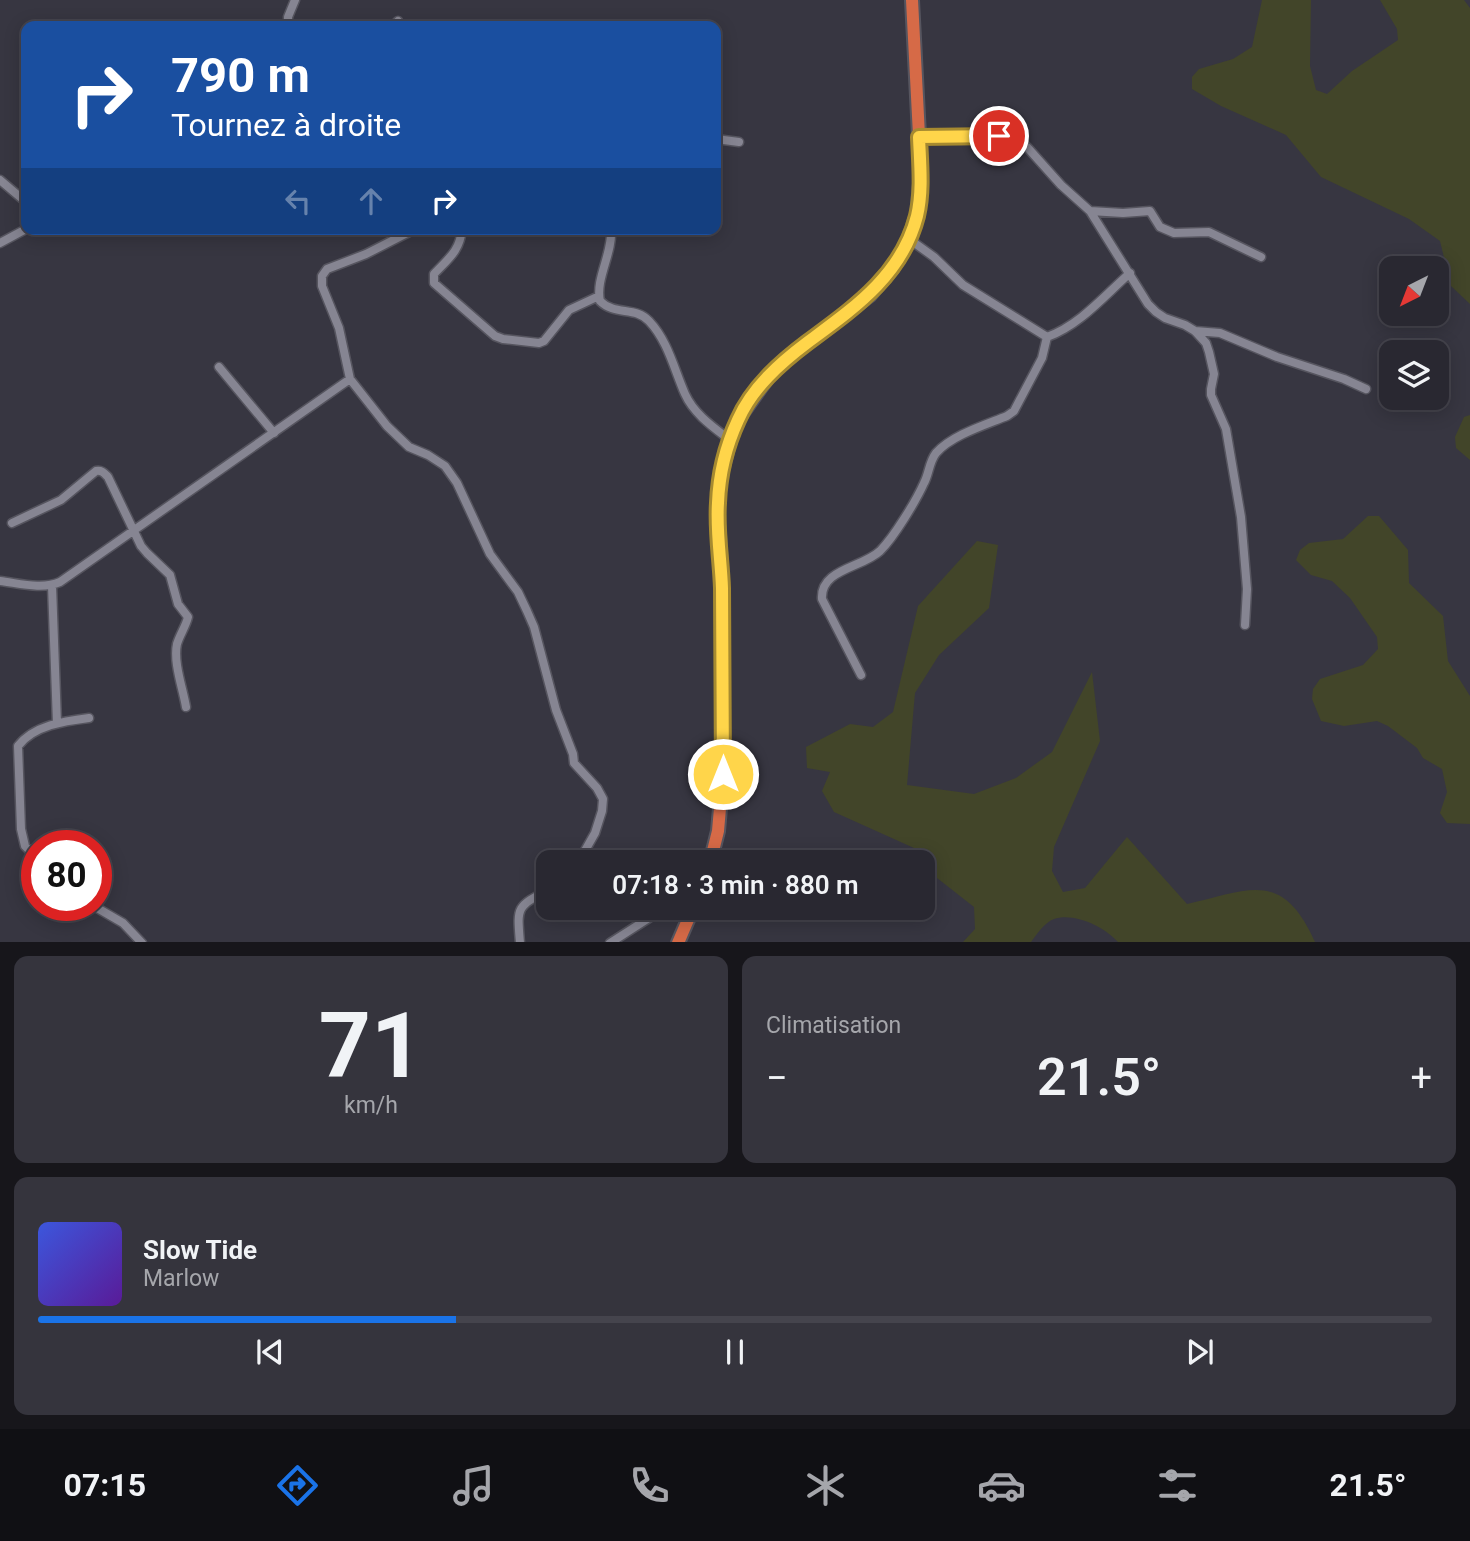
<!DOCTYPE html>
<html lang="fr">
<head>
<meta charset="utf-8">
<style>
	body { margin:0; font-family:Roboto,sans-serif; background:#35343d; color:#f1f3f6; height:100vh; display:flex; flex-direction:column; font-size:26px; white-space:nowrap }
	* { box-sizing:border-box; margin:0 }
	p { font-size:23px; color:#a5a6ab }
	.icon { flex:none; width:38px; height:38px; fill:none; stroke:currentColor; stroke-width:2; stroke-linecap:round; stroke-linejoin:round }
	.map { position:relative; height:942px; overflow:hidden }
	.sheet { display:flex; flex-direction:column; gap:14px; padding:14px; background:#17161b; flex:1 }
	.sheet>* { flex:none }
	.guide { position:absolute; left:21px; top:21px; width:700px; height:214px; border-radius:14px; box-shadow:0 4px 18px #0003,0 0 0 2px #45444d; background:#1a4fa0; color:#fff; overflow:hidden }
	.needle { width:46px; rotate:222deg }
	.fabs { position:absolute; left:1379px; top:256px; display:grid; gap:14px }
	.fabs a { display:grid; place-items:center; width:70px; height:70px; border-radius:14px; background:#292831; box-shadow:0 4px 18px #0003,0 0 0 2px #45444d; font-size:35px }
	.speed { position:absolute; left:21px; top:830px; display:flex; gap:14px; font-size:35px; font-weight:700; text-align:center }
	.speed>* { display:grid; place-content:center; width:91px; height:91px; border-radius:50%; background:#292831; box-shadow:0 4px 18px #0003,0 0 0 2px #45444d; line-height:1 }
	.speed .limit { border:10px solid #d22; background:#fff; color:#111 }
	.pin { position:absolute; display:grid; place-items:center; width:60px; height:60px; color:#fff; margin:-30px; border:4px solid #fff; border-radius:50%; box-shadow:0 2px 7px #0007 }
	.me { position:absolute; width:77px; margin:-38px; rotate:0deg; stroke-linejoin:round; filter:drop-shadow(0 0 5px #0008) }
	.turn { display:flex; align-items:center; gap:24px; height:147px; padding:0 35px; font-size:32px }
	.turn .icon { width:91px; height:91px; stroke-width:2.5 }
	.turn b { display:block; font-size:49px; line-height:60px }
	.lanes { display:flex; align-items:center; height:66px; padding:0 35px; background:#0003; justify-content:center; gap:35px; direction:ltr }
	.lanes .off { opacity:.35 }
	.big { font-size:52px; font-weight:600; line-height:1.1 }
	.sheet .card { flex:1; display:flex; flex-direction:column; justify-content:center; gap:10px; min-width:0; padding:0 24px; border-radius:14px; background:#35343d }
	.sheet .dial { align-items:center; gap:0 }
	.dial b { font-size:91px; line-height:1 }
	.song { display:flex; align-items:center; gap:21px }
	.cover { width:84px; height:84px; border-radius:10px; background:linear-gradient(135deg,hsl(230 70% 55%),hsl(270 70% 35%)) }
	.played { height:7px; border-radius:4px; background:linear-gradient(90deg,#1a73e8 30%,#45444d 30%) }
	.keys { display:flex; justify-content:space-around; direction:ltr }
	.heat { display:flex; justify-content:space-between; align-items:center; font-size:38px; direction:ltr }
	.sheet .tiles { flex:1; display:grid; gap:14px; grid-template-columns:1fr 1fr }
	.card:last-child { grid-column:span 2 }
	.trip { position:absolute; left:536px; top:850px; width:399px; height:70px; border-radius:14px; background:#292831; box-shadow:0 4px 18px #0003,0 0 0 2px #45444d; font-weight:600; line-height:70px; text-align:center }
	.menu { display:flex; height:112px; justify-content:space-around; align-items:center; background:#101014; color:#a5a6ab }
	.menu .icon { width:49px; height:49px }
	.menu .current { color:#1a73e8 }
	.menu b { font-size:32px; color:#f1f3f6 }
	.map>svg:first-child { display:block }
</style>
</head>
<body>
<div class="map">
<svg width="1470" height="943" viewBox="0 0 1470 943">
	<rect width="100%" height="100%" fill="#373641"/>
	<!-- green -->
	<path fill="#424529" d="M1262,0H1311L1310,66L1316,90L1327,94L1352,71L1398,40L1397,29L1380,0H1464L1470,8V304L1451,286L1440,241L1409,219L1321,177L1286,135L1221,106L1192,89V77L1199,69L1233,59L1252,47Z
		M1470,415V460L1456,448L1455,437L1464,417Z
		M1368,516H1379L1408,550L1409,583L1443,616L1448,661L1470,696V824L1447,823L1440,813L1447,792L1442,769L1423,758L1417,748L1388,726L1377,721L1344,726L1321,721L1312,699L1313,689L1320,679L1363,665L1378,649L1377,637L1350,598L1332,581L1311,575L1296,560L1300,550L1309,543L1343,539Z
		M977,541L998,545L989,608L939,655L915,693L907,785L974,794L1016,778L1052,752L1092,672L1100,741L1054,847L1052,871L1063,892L1085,888L1127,837L1187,904C1250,890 1282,869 1315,942H1118C1105,927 1074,912 1054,919C1045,922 1036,935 1031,942H963L975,929L974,907L923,867L914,848L834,812L822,791L830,772L807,768L806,747L850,724L873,727L893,712L918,606Z"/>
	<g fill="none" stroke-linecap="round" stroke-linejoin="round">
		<!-- minor casing -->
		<g stroke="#56555f" stroke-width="11">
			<path id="minor" d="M288,26V17L295,0
				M393,26L398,21
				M919,137L999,136L1016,140L1027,147L1061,185L1090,211L1148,304L1156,312L1165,318L1185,325L1195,331L1206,343L1209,352L1214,374L1211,389V395L1226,429L1241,517L1247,589L1245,625
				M716,139L739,142
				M0,180L26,202
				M1090,211L1123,213L1150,211L1160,227L1174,233L1209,232L1261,257
				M415,229L366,254L327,269L322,276V286L339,328L350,379L387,426L409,447L428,455L445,466L457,483L490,554L518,592L527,611L534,627L556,710L573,754L574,763L597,788L603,799L602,811L595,833L578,863
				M462,229C460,251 448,259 434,274V283L495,336L503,339L539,343L544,341L569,310L599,296
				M611,229C613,253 595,279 600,301C615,316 635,306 649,321C668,341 674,369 685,394C694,414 713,427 730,440
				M909,239L934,257L963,285L1047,337C1080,325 1104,296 1130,273
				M0,243L26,229
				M1195,331L1220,333L1277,357L1344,379L1366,389
				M219,367L274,433
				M12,523L61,500L96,471C102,470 104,473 108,477L141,546L147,553L170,575L178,604L188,617C186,626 180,634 177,644C173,662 183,689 186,707
				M0,581C18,583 42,590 60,582L350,379
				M52,586L57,723
				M861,675L822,599C820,569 862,568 880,551C894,537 916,501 924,483C929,474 929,462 936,453C952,435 985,425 1007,416L1014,411L1042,358L1047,337
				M37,858L25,846L21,829L18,746C34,725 65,721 89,718
				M92,905L123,923L142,943
				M520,943C517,907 516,907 548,890
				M610,943L649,918L667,908"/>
		</g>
		<!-- highway casing -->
		<g stroke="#56555f" stroke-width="16">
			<path id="highway" d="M710,863L718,831L723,774L722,581L717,504L722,471L730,440L739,418L769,376L788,357L870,295L893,268L909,239L917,214L921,174L912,0
				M678,943L693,908"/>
		</g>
		<!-- minor -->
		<use href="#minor" stroke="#868592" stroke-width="8"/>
		<!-- highway -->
		<use href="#highway" stroke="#d66a47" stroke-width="12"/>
	</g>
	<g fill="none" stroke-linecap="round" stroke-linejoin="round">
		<!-- route casing -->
		<g stroke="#a68a30" stroke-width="18">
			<path id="route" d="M723,774C723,712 722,650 722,588C721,560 716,531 718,503C719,475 726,446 738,420C752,388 780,363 808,342C854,308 902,275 917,216C923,191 920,163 919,137L999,136"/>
		</g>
		<!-- route -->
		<use href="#route" stroke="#ffd54a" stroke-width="12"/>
	</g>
</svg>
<div class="fabs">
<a><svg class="needle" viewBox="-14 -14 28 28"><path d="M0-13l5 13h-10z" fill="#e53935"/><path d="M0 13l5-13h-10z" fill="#a5a6ab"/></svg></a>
<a><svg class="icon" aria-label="layers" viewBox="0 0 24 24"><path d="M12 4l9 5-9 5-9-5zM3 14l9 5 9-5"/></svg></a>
</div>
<div class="speed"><div class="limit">80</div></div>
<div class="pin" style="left:999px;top:136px;background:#d93025"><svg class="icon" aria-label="arrive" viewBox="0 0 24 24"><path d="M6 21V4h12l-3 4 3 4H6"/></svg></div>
<svg class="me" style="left:723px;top:774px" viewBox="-20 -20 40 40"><circle r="17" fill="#ffd54a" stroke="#fff" stroke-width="3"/><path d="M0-11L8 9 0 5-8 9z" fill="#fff"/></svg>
<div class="trip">07:18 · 3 min · 880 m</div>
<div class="guide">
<div class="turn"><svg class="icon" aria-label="right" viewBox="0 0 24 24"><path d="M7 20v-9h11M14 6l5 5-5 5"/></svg><div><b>790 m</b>Tournez à droite</div></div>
<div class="lanes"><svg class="icon off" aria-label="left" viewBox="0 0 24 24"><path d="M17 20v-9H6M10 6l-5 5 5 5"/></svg><svg class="icon off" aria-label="ahead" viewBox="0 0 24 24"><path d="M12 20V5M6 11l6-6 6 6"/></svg><svg class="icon" aria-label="right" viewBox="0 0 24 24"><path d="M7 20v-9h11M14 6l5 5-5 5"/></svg></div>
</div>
</div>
<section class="sheet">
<div class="tiles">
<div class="card dial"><b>71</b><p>km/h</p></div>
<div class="card"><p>Climatisation</p>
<div class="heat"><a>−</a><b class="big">21.5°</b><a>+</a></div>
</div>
<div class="card">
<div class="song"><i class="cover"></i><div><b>Slow Tide</b><p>Marlow</p></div></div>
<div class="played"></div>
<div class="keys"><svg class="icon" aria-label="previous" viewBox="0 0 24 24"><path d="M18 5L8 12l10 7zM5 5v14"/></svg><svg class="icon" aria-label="pause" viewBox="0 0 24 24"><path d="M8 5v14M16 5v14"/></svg><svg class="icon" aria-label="next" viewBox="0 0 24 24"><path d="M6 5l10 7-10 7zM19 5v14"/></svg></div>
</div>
</div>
</section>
<nav class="menu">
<b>07:15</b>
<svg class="icon current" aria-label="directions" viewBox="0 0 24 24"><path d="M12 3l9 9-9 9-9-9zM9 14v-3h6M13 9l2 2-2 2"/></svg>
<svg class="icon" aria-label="music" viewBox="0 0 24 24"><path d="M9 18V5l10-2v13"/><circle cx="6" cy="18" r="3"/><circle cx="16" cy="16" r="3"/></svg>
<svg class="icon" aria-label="phone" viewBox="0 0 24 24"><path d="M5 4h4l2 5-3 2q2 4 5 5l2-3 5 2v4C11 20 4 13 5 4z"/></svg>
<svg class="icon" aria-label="climate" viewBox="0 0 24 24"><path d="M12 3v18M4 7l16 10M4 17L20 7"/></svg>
<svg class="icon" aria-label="car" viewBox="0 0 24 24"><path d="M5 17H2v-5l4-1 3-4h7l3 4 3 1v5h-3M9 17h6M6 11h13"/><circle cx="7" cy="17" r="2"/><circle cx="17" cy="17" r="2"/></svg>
<svg class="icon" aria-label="filters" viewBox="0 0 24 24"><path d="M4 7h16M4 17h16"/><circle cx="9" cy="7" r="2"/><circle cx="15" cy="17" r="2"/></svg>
<b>21.5°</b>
</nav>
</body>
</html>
